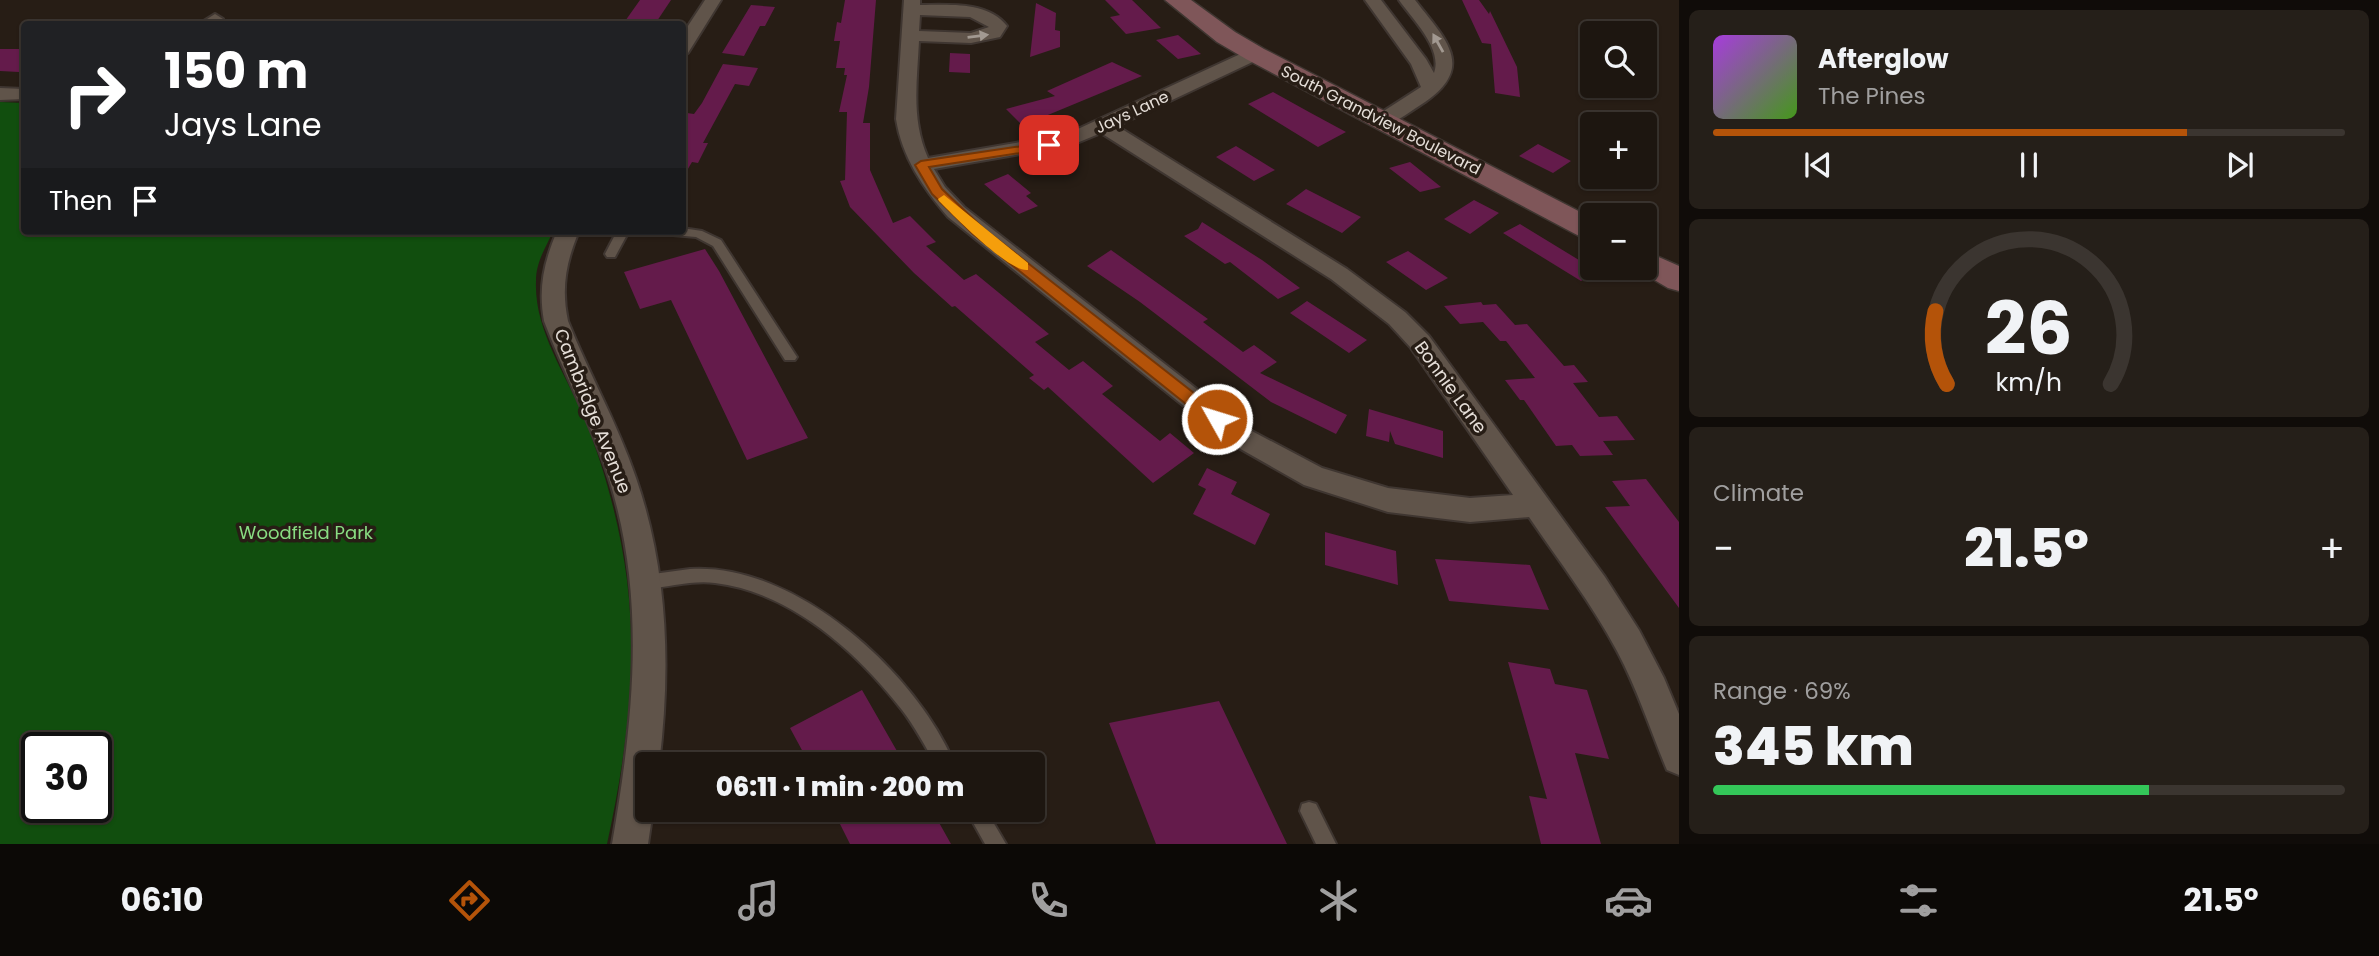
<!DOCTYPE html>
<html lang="en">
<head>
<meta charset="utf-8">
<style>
	body { margin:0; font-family:Poppins,sans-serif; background:#251f19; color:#f1f3f6; height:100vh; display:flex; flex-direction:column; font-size:26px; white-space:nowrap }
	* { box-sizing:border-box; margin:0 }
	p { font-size:23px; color:#a09f9f }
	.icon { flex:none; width:38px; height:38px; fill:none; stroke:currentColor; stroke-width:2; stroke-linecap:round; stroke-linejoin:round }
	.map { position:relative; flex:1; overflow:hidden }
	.sheet { display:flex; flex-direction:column; gap:10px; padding:10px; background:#100c09; width:700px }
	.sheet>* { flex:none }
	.guide { position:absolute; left:21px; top:21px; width:665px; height:214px; border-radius:7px; box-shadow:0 2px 5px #0004,0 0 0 2px #3b3530; background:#202124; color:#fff; overflow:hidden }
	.controls { position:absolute; left:1580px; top:21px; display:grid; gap:14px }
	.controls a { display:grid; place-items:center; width:77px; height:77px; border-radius:7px; background:#1d1610; box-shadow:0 2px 5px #0004,0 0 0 2px #3b3530; font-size:35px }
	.speed { position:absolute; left:21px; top:732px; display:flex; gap:14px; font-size:35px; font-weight:700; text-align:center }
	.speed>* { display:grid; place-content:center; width:91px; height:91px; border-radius:50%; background:#1d1610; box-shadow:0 2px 5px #0004,0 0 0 2px #3b3530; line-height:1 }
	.speed .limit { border:4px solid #111; border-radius:10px; background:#fff; color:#111 }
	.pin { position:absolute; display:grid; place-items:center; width:60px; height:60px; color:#fff; margin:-30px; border-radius:14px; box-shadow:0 4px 10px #0006 }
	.me { position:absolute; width:77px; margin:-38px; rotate:309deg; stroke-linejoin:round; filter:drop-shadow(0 0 5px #0008) }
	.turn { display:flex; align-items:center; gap:24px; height:147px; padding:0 28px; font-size:32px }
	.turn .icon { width:91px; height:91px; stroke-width:2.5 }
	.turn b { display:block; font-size:49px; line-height:60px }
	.then { display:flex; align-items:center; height:66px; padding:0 28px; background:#0003; gap:14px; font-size:26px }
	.big { font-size:52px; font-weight:800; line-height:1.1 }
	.sheet .tile { flex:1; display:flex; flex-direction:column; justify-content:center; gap:10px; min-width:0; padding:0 24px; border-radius:10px; background:#251f19 }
	.sheet .dial { align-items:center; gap:0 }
	.dial svg { height:182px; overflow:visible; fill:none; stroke:#3b3530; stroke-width:7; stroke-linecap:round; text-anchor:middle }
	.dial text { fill:#f1f3f6; stroke:none }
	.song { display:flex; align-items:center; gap:21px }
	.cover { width:84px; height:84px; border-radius:10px; background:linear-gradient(135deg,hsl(280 70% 55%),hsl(100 70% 35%)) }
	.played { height:7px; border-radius:4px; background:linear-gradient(90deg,#b45309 75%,#3b3530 75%) }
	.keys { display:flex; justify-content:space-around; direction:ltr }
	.heat { display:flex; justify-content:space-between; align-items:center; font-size:38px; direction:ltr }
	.charge { height:10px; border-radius:5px; background:linear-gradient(90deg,#34c759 69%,#3b3530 0) }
	.trip { position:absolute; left:635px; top:752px; width:410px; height:70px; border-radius:7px; background:#1d1610; box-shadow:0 2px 5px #0004,0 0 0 2px #3b3530; font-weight:800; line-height:70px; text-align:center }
	.menu { display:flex; height:112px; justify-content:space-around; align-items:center; background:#0c0906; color:#a09f9f }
	.menu .icon { width:49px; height:49px }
	.menu .selected { color:#b45309 }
	.menu b { font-size:32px; color:#f1f3f6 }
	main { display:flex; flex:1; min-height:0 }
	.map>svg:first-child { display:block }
</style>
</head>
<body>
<main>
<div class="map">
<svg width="1679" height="844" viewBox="0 0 1679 844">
	<rect width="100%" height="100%" fill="#271d15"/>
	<!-- green -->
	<path fill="#114e0e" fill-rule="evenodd" d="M0,102L24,103V231H553C546,248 536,261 536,281C534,329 565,373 583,415C604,466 620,525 627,580C638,669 626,757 607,844H0ZM37,747H96V807H37Z"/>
	<!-- building -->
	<path fill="#641b4b" d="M640,0H671L655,24H623Z
		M845,0H876L869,87L863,123H870V170L893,223L910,216L936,242L926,246L964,280L976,274L1049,334L1035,342L1069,370L1083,361L1113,386L1102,394L1160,441L1170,433L1194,453L1153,483L1048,387L1044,390L1029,378L1034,375L955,306L952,307L914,273L850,207L840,181L845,180L847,112H839L847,75H844L845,68H836L840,41H834L837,22L841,23Z
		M1105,0H1132L1161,28L1126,34L1110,17L1120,15Z
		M1462,0H1479L1489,14L1490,11L1517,67L1520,97L1495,93L1491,44L1482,43Z
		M1036,3L1056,13L1055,30L1060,31V47L1030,57Z
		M751,5L775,7L765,26H760L744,56L722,53Z
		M1178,35L1201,54L1178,59L1156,40Z
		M0,49H24V67L19,72L0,71Z
		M950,53L970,54V73L949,72Z
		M1112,62L1142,76L1031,122L1021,124L1006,109L1055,96L1047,91Z
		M723,64L758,68L749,86L735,84L703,143H708L698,163L692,162L682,179V121L687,113L694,114L702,103Z
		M1273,92L1309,112L1346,132L1318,147L1248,104Z
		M1538,144L1571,161L1553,173L1519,156Z
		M1236,146L1275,170L1254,181L1216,157Z
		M1410,162L1441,187L1420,192L1389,168Z
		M1008,174L1031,193L1026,196L1038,206L1019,214L984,184Z
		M1306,189L1361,217L1342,233L1286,204Z
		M1474,200L1499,213L1470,234L1444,219Z
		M1202,222L1262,260L1300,288L1278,299L1230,262L1225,264L1184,236L1198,229Z
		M1520,224L1592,268L1598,270L1581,281L1503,233Z
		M705,249L719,271L808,438L747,460L671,300L640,309L624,272Z
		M1111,250L1208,319L1203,322L1243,352L1254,345L1277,362L1260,373L1347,415L1336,434L1271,402L1140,302L1087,266Z
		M1408,251L1448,278L1426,290L1386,262Z
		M1307,301L1367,340L1349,353L1290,313Z
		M1481,302L1483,305L1496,304L1515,325L1527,324L1564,366L1574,365L1588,382L1573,383L1599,417L1617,416L1635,440L1603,441L1613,455L1580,456L1572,445L1556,446L1524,400H1520L1505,380L1535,378L1506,341H1500L1483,322L1460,324L1444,306Z
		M1369,409L1443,431V458L1395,444L1390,431L1389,442L1366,436Z
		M1207,468L1237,482L1231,494L1270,514L1255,545L1193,514L1206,489L1198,485Z
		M1646,479L1679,522V608L1605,507L1630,506L1612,481Z
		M1325,532L1396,551L1398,585L1325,565Z
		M1435,559L1530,565L1549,610L1449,601Z
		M1508,662L1550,669L1555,684L1587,690L1609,759L1575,753L1601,844H1541L1529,796L1547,799Z
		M862,690L905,765H810L790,728Z
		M1219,701L1287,844H1156L1109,723Z
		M833,810H932L951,844H850Z"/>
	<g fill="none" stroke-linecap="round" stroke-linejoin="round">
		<!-- lane casing -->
		<g stroke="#3f3631" stroke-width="4">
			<path id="lane" d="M682,228L702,231L721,240L795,354L797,357L795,360H785L713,246L696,237L673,235L667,231H682Z
				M617,231H629L615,257H607L605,254Z
				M690,569C795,562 917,673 955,765H936C925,746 915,727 902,710C857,652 791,592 715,583C693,580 669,587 646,589L640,587L638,582L640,577L646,575Z
				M1309,802L1316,804L1336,844H1316L1300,811L1302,804Z
				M966,810H986L1006,844H985Z"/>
		</g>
		<!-- street casing -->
		<g stroke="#3f3631" stroke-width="4">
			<path id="street" d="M705,0H721L688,53L682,54V35Z
				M904,0H920V5C948,5 988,1 1007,26L1000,37L971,43L919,41C917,82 911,120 928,158L1067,134L1249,50H1261L1264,54L1261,58L1117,126L1347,269L1405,312L1429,336L1605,577L1639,630L1664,678L1679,714V775L1667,770C1650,730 1638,690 1617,651C1592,604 1559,561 1529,517L1470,522L1388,512L1304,485L1230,443L948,217C923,188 902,157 896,119ZM920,15L970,17L989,27L971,33L919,31ZM1101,133L1331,279L1389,324L1411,348L1513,495L1470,498L1388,488L1322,468L1248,429L964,207L945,187L934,169L1072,145Z
				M1365,0H1381L1426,59L1434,73C1443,48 1412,19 1399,0H1415C1444,38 1477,66 1425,102C1412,110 1398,122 1383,126L1376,124L1373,120L1376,116L1421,87L1411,64Z
				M215,14L223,19L218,24H199Z
				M0,88L24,89V99L0,100Z
				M557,231H579C566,262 561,288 568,321C589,374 618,424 636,478C668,570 671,669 659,765H648V810H653L648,844H612C633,723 647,599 609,479C592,425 564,374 544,321C538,288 544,262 557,231Z"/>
		</g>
		<!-- secondary casing -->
		<g stroke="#3f3631" stroke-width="3">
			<path id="secondary" d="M1165,0H1191L1235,32L1264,49L1592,218V240L1581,237L1246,59L1217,42Z
				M1645,251L1679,266V291L1668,288L1634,268H1645Z"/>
		</g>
		<!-- lane -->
		<use href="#lane" fill="#60544a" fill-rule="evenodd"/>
		<!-- street -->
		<use href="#street" fill="#60544a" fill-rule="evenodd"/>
		<!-- secondary -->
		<use href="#secondary" fill="#7f5659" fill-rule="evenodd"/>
	</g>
	<!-- one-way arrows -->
	<defs><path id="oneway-solid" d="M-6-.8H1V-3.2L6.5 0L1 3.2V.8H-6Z" transform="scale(1.75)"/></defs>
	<g fill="#a29991">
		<use href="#oneway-solid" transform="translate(978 36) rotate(-7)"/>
		<use href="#oneway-solid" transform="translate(1438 43) rotate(-119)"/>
	</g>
	<!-- route -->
	<path fill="#b45309" stroke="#753606" stroke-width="2" d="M1049,142L1053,143V148L929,167L942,189L983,228L1222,415L1225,419L1222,424H1211L973,234L932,194L915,165L921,161Z"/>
	<!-- slow -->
	<path fill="#f59e0b" d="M944,195L1028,263V270C1010,273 954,216 939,201L938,199Z"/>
	<g text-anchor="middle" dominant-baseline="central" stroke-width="7" stroke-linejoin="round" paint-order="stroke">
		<!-- far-street labels -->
		<g font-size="16" fill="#e5ded8" stroke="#271d15">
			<text transform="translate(1132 112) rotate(-25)">Jays Lane</text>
			<text transform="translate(1381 120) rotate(27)">South Grandview Boulevard</text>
		</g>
		<!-- street labels -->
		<g font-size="18" fill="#e5ded8" stroke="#271d15">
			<text transform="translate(1451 387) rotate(54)">Bonnie Lane</text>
			<text transform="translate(593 411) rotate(68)">Cambridge Avenue</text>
		</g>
		<!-- park labels -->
		<g font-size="18" fill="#89dd82" stroke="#271d15">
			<text x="306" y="532">Woodfield Park</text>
		</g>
	</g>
</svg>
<div class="controls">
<a><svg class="icon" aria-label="search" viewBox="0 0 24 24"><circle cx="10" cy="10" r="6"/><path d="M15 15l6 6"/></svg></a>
<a>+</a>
<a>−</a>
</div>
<div class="speed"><div class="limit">30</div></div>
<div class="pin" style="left:1049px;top:145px;background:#d93025"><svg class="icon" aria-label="arrive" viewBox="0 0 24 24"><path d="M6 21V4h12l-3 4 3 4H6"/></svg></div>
<svg class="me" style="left:1217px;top:419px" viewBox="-20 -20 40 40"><circle r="17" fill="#b45309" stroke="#fff" stroke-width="3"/><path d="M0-11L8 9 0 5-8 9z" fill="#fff"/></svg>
<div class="trip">06:11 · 1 min · 200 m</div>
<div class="guide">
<div class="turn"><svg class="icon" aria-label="right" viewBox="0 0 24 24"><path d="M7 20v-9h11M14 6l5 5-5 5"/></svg><div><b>150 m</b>Jays Lane</div></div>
<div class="then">Then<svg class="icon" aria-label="arrive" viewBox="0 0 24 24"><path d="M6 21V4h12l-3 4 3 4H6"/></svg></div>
</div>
</div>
<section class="sheet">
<div class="tile">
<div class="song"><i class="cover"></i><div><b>Afterglow</b><p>The Pines</p></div></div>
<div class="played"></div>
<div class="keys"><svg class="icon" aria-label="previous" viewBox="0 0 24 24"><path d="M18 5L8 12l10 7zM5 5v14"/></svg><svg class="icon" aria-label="pause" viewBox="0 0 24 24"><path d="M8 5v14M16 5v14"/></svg><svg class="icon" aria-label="next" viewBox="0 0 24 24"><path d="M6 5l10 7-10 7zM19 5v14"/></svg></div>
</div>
<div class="tile dial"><svg viewBox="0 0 100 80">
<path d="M14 69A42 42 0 1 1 86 69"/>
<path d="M14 69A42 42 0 0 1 9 37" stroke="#b45309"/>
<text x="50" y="56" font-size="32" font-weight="700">26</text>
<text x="50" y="72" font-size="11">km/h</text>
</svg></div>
<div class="tile"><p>Climate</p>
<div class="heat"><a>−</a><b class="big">21.5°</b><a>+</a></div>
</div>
<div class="tile"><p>Range · 69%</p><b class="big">345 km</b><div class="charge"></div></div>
</section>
</main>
<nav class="menu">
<b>06:10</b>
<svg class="icon selected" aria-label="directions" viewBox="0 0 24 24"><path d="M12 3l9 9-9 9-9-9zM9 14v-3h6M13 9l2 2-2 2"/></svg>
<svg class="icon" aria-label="music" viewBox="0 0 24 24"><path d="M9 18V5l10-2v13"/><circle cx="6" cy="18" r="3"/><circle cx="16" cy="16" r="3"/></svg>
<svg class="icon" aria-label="phone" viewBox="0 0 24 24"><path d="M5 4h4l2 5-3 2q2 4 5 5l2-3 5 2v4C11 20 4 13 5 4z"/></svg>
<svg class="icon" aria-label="climate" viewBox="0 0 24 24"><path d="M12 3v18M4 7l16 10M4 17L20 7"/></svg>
<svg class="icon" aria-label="car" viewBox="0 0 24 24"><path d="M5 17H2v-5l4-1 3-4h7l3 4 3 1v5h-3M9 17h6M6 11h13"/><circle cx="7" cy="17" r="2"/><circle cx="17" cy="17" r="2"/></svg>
<svg class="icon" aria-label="filters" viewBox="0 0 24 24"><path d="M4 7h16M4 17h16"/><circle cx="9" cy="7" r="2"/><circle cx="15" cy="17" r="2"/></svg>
<b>21.5°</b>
</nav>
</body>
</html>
